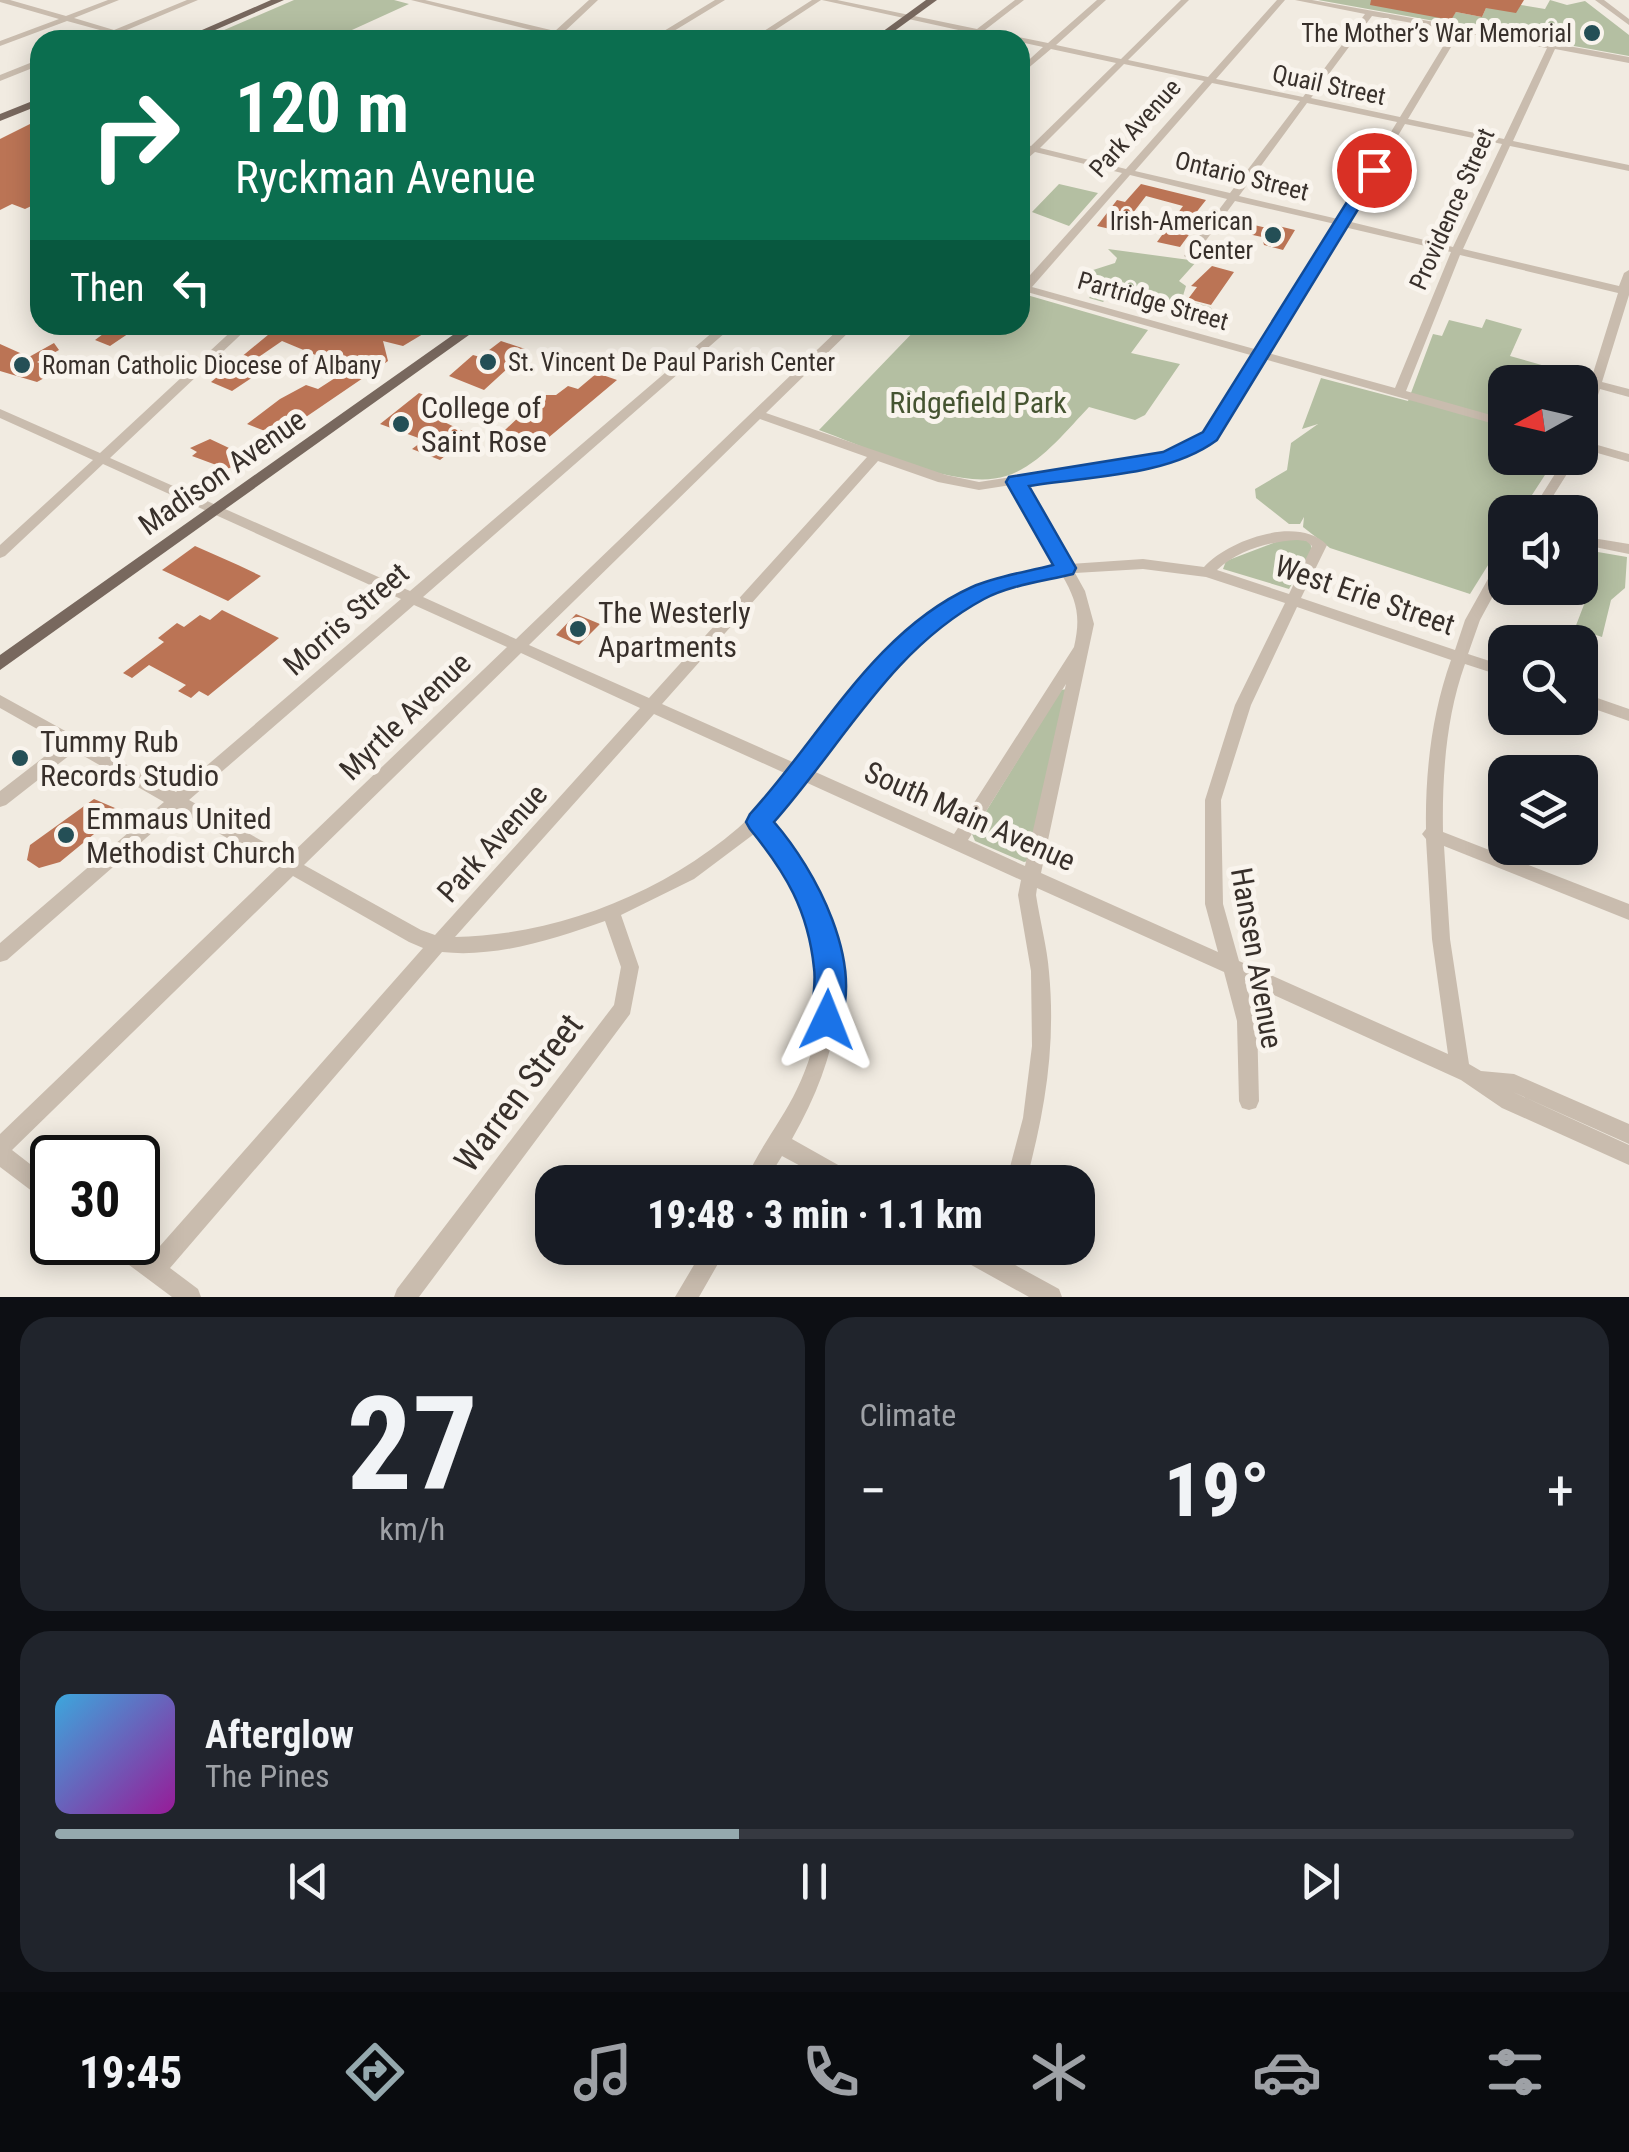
<!DOCTYPE html>
<html lang="en">
<head>
<meta charset="utf-8">
<style>
	body { margin:0; font-family:"Roboto Condensed",sans-serif; background:#20242c; color:#f1f3f6; height:100vh; display:flex; flex-direction:column; font-size:38px; white-space:nowrap }
	* { box-sizing:border-box; margin:0 }
	p { font-size:32px; color:#9ea1a6 }
	.icon { flex:none; width:55px; height:55px; fill:none; stroke:currentColor; stroke-width:2; stroke-linecap:round; stroke-linejoin:round }
	.map { position:relative; height:1297px; overflow:hidden }
	.details { display:flex; flex-direction:column; gap:20px; padding:20px; background:#0d0f14; flex:1 }
	.details>* { flex:none }
	.top-card { position:absolute; left:30px; top:30px; width:1000px; height:305px; border-radius:30px; box-shadow:0 5px 25px #0003; background:#0b6e4f; color:#fff; overflow:hidden }
	.needle { width:65px; rotate:262deg }
	.controls { position:absolute; left:1488px; top:365px; display:grid; gap:20px }
	.controls a { display:grid; place-items:center; width:110px; height:110px; border-radius:20px; background:#171b24; box-shadow:0 5px 25px #0003; font-size:50px }
	.speed { position:absolute; left:30px; top:1135px; display:flex; gap:20px; font-size:50px; font-weight:700; text-align:center }
	.speed>* { display:grid; place-content:center; width:130px; height:130px; border-radius:50%; background:#171b24; box-shadow:0 5px 25px #0003; line-height:1 }
	.speed .limit { border:5px solid #111; border-radius:15px; background:#fff; color:#111 }
	.pin { position:absolute; display:grid; place-items:center; width:85px; height:85px; color:#fff; margin:-42px; border:5px solid #fff; border-radius:50%; box-shadow:0 2px 10px #0007 }
	.me { position:absolute; width:110px; margin:-55px; rotate:2deg; stroke-linejoin:round; filter:drop-shadow(0 0 8px #0008) }
	.turn { display:flex; align-items:center; gap:35px; height:210px; padding:0 40px; font-size:45px }
	.turn .icon { width:130px; height:130px; stroke-width:2.5 }
	.turn b { display:block; font-size:70px; line-height:85px }
	.then { display:flex; align-items:center; height:95px; padding:0 40px; background:#0003; gap:20px; font-size:38px }
	.big { font-size:75px; font-weight:800; line-height:1.1 }
	.details .widget { flex:1; display:flex; flex-direction:column; justify-content:center; gap:15px; min-width:0; padding:0 35px; border-radius:30px; background:#20242c }
	.details .dial { align-items:center; gap:0 }
	.dial b { font-size:130px; line-height:1 }
	.song { display:flex; align-items:center; gap:30px }
	.cover { width:120px; height:120px; border-radius:15px; background:linear-gradient(135deg,hsl(200 70% 55%),hsl(300 70% 35%)) }
	.played { height:10px; border-radius:5px; background:linear-gradient(90deg,#95a9ae 45%,#363941 45%) }
	.keys { display:flex; justify-content:space-around; direction:ltr }
	.heat { display:flex; justify-content:space-between; align-items:center; font-size:55px; direction:ltr }
	.details .tiles { flex:1; display:grid; gap:20px; grid-template-columns:1fr 1fr }
	.widget:last-child { grid-column:span 2 }
	.trip { position:absolute; left:535px; top:1165px; width:560px; height:100px; border-radius:30px; background:#171b24; box-shadow:0 5px 25px #0003; font-weight:800; line-height:100px; text-align:center }
	.menu { display:flex; height:160px; justify-content:space-around; align-items:center; background:#090b0e; color:#9ea1a6 }
	.menu .icon { width:70px; height:70px }
	.menu .current { color:#95a9ae }
	.menu b { font-size:45px; color:#f1f3f6 }
	.map>svg:first-child { display:block }
</style>
</head>
<body>
<div class="map">
<svg width="1629" height="1297" viewBox="0 0 1629 1297">
	<rect width="100%" height="100%" fill="#f1ebe1"/>
	<!-- green -->
	<path fill="#b4bfa2" d="M294,0H394L409,4L330,40H201Z
		M1318,0H1375L1450,20L1456,12L1482,17L1486,8L1521,5L1545,9L1550,0L1567,5L1585,1L1629,35V56Z
		M1059,184L1098,193L1069,226L1032,212Z
		M1108,249L1197,261L1179,281L1186,286L1182,299L1210,307L1215,313L1142,298L1116,288L1103,302L1089,298L1098,286L1081,281L1090,271L1115,263L1117,258Z
		M1020,293L1148,330L1131,353L1180,364L1145,415L1135,420L1089,407C1066,431 1039,466 1006,476C957,492 867,447 819,430L920,325H1020Z
		M1486,319L1522,329L1510,356L1584,377L1580,388V382H1505V458H1556L1521,512H1505V538L1470,594L1330,548L1303,527L1304,517L1300,524H1289L1256,498L1255,489L1287,470L1291,443L1318,424L1302,429L1321,378L1408,401L1433,334L1442,336L1449,320L1482,328Z
		M1292,536L1310,542L1312,550L1289,589L1223,569L1226,561Z
		M1592,551L1627,557L1625,588L1611,600L1602,637L1575,628L1590,589L1582,586Z
		M1067,689L1028,861L1024,862L975,841L972,834L1061,690Z"/>
	<!-- building -->
	<path fill="#bb7455" d="M1371,0H1524L1516,13L1486,8L1482,17L1456,12L1451,20L1370,5Z
		M40,119V202L25,209L12,204L0,210V139Z
		M1141,184L1206,200L1191,219L1199,221L1180,247L1157,242L1183,206L1146,196L1119,231L1097,226L1117,200L1125,202Z
		M1270,224L1295,230L1283,250L1264,245L1262,237L1248,234L1254,225L1267,228Z
		M1212,266L1234,272L1211,305L1188,299L1197,287L1191,286Z
		M92,325H141L110,346L95,340L107,331Z
		M280,325H438L403,346L383,341L388,361L278,436L247,424L280,399L306,385L318,389L349,369L282,341L253,361L243,371L253,377L232,391L211,382Z
		M501,341L528,350L484,390L449,376L473,355L480,357Z
		M54,343L59,350L37,362L57,371L37,382L0,371V344L29,357Z
		M597,373L617,380L542,443L505,430L542,395H556L568,386L578,389Z
		M419,393L451,405L436,418L471,435L440,460L412,449L424,440L380,424Z
		M210,439L246,456L242,458L247,461L227,469L192,456L197,452L190,448Z
		M195,546L238,565L261,576L228,601L162,570Z
		M222,610L279,638L208,696L199,691L191,698L178,691L186,685L149,665L132,678L123,673L164,642L158,638L177,623L184,627L200,615L210,620Z
		M576,614L600,624L579,645L556,635Z
		M94,799L122,811L60,862L39,868L27,860L30,845Z"/>
	<g fill="none" stroke-linecap="round" stroke-linejoin="round">
		<!-- minor -->
		<path fill="#c9bcae" fill-rule="evenodd" d="M0,0H10L66,16L108,0H119L74,18L114,30L187,0H198L122,32L146,40C136,40 123,34 114,35C106,36 100,40 91,40L107,32L67,21L0,46V41L59,19L0,2Z
			M411,0H425L555,31L589,0H598L563,33L585,40L559,37L551,40L549,38L551,35Z
			M715,0H725L659,40H649Z
			M812,0H821L760,40H750Z
			M822,0H837L977,29L1015,0H1024L985,30L1048,43L1097,0H1106L1056,45L1121,59L1181,0H1189L1128,60L1208,77L1277,0H1285L1216,79L1303,97L1365,14L1295,0H1312L1629,57V63L1555,49L1513,141L1629,165V171L1510,146L1463,249L1619,286L1624,273L1629,270V295L1602,382L1629,389V397L1600,389L1584,438L1580,439V415L1618,293L1460,255L1406,391L1505,419V427L1264,359C1247,388 1232,421 1207,444C1181,467 1063,477 1023,483L1070,564L1143,559L1204,567C1228,540 1298,515 1327,545L1301,598L1455,650L1465,620L1498,561L1505,556V574L1480,620L1468,654L1505,666V677L1465,664C1446,717 1442,776 1443,832L1629,904V920L1444,846L1450,939L1469,1064L1481,1071L1514,1074L1629,1124V1144L1513,1092L1629,1145V1165L1502,1108L1461,1080L1245,982L1257,1021L1259,1101L1256,1108L1249,1110L1242,1108L1239,1101L1237,1021L1224,972L1037,888L1036,895C1040,921 1047,947 1049,972C1056,1046 1045,1111 1026,1182H1006L1023,1118L1032,1046L1031,971L1018,895L1021,880L803,781L769,820C856,923 858,1024 792,1139L856,1175L859,1182H830L782,1156L766,1182H745C758,1149 782,1121 797,1089C841,999 819,905 758,831L694,879L621,915L639,967L630,1014L419,1297H394L397,1289L614,1005L621,967L605,921C555,939 496,958 442,952L170,1268L198,1289L201,1297H172L109,1250L106,1242H136L152,1255L423,948L409,942L293,876L12,1150L52,1181V1204L45,1201L0,1167V1134L278,867L178,810L7,960L0,962V943L164,802L75,751L6,805L0,807V791L62,743L0,708V695L176,792L401,599L103,464L5,556L0,558V545L93,460L0,418V409L100,453L238,325H251L110,458L410,591L721,325H734L423,597L516,639L843,325H856L766,413L946,475L979,482L1163,454L1195,442L1214,422L1254,356L1020,290V284H1022L1122,173L1035,152L1020,165V157L1026,150L1020,149V143L1031,146L1116,63L1051,49L1020,75V68L1043,47L1020,42V40L980,34L975,36L972,33ZM1372,16L1453,30L1400,117L1311,98ZM1460,32L1547,48L1504,139L1408,119ZM1124,64L1204,81L1126,169L1040,148ZM1212,83L1300,101L1230,193L1135,171ZM1307,103L1397,122L1338,219L1239,196ZM1405,124L1502,144L1453,247L1347,221ZM1130,175L1227,199L1184,256L1189,259L1193,258L1235,201L1335,224L1258,350L1032,287ZM1344,227L1451,252L1395,388L1268,353ZM760,419L867,457L649,698L529,645ZM878,461L938,482L979,490L1011,485L1057,567L975,589L917,623L881,658L797,764L662,704ZM1297,540L1306,541L1312,546L1289,594L1217,570C1239,550 1267,542 1297,540ZM1143,569L1206,577L1285,603L1235,705L1205,800V904L1218,952L1041,873L1094,624L1085,591L1075,573ZM1062,575C1077,601 1081,617 1074,647L954,834L811,770L891,666L927,631L985,596ZM414,605L507,647L289,856L189,800ZM1297,607L1451,660C1432,713 1425,772 1426,829L1422,834L1426,839L1432,939L1448,1054L1239,961L1223,904L1221,800L1251,705ZM521,653L640,708L435,935L421,930L304,865ZM1066,684L1025,866L968,840ZM654,714L789,775C712,873 579,935 455,937Z
			M1595,0H1604L1629,19V25Z
			M40,59V65L0,81V75Z
			M1580,440L1629,454V462L1580,448Z
			M1565,458H1577L1543,512H1531Z
			M1580,536L1629,544V554L1580,544Z
			M1580,692L1629,709V721L1580,704Z
			M704,1248H727L699,1297H675Z
			M952,1248H984L1059,1289L1062,1297H1029L955,1256Z"/>
		<!-- major -->
		<path fill="#78685e" fill-rule="evenodd" d="M271,0H284L192,40H179Z
			M926,0H937L882,40H871Z
			M40,98V105L0,121V114Z
			M467,325H483L0,670V655Z"/>
	</g>
	<!-- route -->
	<path fill="#1a73e8" stroke="#114b97" stroke-width="2.5" d="M1374,166L1382,170L1217,440C1167,477 1088,476 1029,486L1076,568L1073,574C1045,581 1010,585 984,599C891,649 843,744 774,822C815,869 867,965 837,1030L827,1033L817,1030C808,1010 817,988 814,968C808,910 786,873 750,829L746,822L750,814C820,738 874,631 972,587C996,576 1027,572 1053,565L1006,482L1009,477L1163,452L1203,432L1367,170Z"/>
	<!-- markers -->
	<g fill="#244f56" stroke="#f9f4ed" stroke-width="4">
		<circle cx="1592" cy="33" r="10"/>
		<circle cx="1273" cy="235" r="10"/>
		<circle cx="488" cy="362" r="10"/>
		<circle cx="22" cy="365" r="10"/>
		<circle cx="401" cy="424" r="10"/>
		<circle cx="578" cy="629" r="10"/>
		<circle cx="20" cy="758" r="10"/>
		<circle cx="66" cy="835" r="10"/>
	</g>
	<g text-anchor="middle" dominant-baseline="central" stroke-width="10" stroke-linejoin="round" paint-order="stroke">
		<!-- far-poi labels -->
		<g font-size="25" fill="#38302b" stroke="#f9f4ed" text-anchor="end">
			<text x="1572" y="33">The Mother’s War Memorial</text>
			<text x="1253" y="221">Irish-American<tspan x="1253" dy="29">Center</tspan></text>
			<text x="508" y="362" text-anchor="start">St. Vincent De Paul Parish Center</text>
			<text x="42" y="365" text-anchor="start">Roman Catholic Diocese of Albany</text>
		</g>
		<!-- far-street labels -->
		<g font-size="25" fill="#38302b" stroke="#f9f4ed">
			<text transform="translate(1329 85) rotate(12)">Quail Street</text>
			<text transform="translate(1135 128) rotate(-48)">Park Avenue</text>
			<text transform="translate(1242 176) rotate(14)">Ontario Street</text>
			<text transform="translate(1452 209) rotate(-66)">Providence Street</text>
			<text transform="translate(1153 301) rotate(16)">Partridge Street</text>
		</g>
		<!-- park labels -->
		<g font-size="30" fill="#455431" stroke="#f9f4ed">
			<text x="978" y="402">Ridgefield Park</text>
		</g>
		<!-- poi labels -->
		<g font-size="30" fill="#38302b" stroke="#f9f4ed" text-anchor="start">
			<text x="421" y="407">College of<tspan x="421" dy="34">Saint Rose</tspan></text>
			<text x="598" y="612">The Westerly<tspan x="598" dy="34">Apartments</tspan></text>
			<text x="40" y="741">Tummy Rub<tspan x="40" dy="34">Records Studio</tspan></text>
			<text x="86" y="818">Emmaus United<tspan x="86" dy="34">Methodist Church</tspan></text>
		</g>
		<!-- street labels -->
		<g font-size="30" fill="#38302b" stroke="#f9f4ed">
			<text transform="translate(222 472) rotate(-35)">Madison Avenue</text>
			<text transform="translate(1365 595) rotate(19)">West Erie Street</text>
			<text transform="translate(346 619) rotate(-41)">Morris Street</text>
			<text transform="translate(405 716) rotate(-44)">Myrtle Avenue</text>
			<text transform="translate(970 816) rotate(24)">South Main Avenue</text>
			<text transform="translate(492 843) rotate(-48)">Park Avenue</text>
			<text transform="translate(1257 958) rotate(80)">Hansen Avenue</text>
		</g>
		<!-- near-street labels -->
		<g font-size="35" fill="#38302b" stroke="#f9f4ed">
			<text transform="translate(519 1093) rotate(-53)">Warren Street</text>
		</g>
	</g>
</svg>
<div class="controls">
<a><svg class="needle" viewBox="-14 -14 28 28"><path d="M0-13l5 13h-10z" fill="#e53935"/><path d="M0 13l5-13h-10z" fill="#9ea1a6"/></svg></a>
<a><svg class="icon" aria-label="sound" viewBox="0 0 24 24"><path d="M4 9h4l5-4v14l-5-4H4zM17 9q2 3 0 6"/></svg></a>
<a><svg class="icon" aria-label="search" viewBox="0 0 24 24"><circle cx="10" cy="10" r="6"/><path d="M15 15l6 6"/></svg></a>
<a><svg class="icon" aria-label="layers" viewBox="0 0 24 24"><path d="M12 4l9 5-9 5-9-5zM3 14l9 5 9-5"/></svg></a>
</div>
<div class="speed"><div class="limit">30</div></div>
<div class="pin" style="left:1374px;top:170px;background:#d93025"><svg class="icon" aria-label="arrive" viewBox="0 0 24 24"><path d="M6 21V4h12l-3 4 3 4H6"/></svg></div>
<svg class="me" style="left:827px;top:1020px" viewBox="-20 -20 40 40"><path d="M0-17L14 15 0 8-14 15z" fill="#1a73e8" stroke="#fff" stroke-width="4"/></svg>
<div class="trip">19:48 · 3 min · 1.1 km</div>
<div class="top-card">
<div class="turn"><svg class="icon" aria-label="right" viewBox="0 0 24 24"><path d="M7 20v-9h11M14 6l5 5-5 5"/></svg><div><b>120 m</b>Ryckman Avenue</div></div>
<div class="then">Then<svg class="icon" aria-label="left" viewBox="0 0 24 24"><path d="M17 20v-9H6M10 6l-5 5 5 5"/></svg></div>
</div>
</div>
<section class="details">
<div class="tiles">
<div class="widget dial"><b>27</b><p>km/h</p></div>
<div class="widget"><p>Climate</p>
<div class="heat"><a>−</a><b class="big">19°</b><a>+</a></div>
</div>
<div class="widget">
<div class="song"><i class="cover"></i><div><b>Afterglow</b><p>The Pines</p></div></div>
<div class="played"></div>
<div class="keys"><svg class="icon" aria-label="previous" viewBox="0 0 24 24"><path d="M18 5L8 12l10 7zM5 5v14"/></svg><svg class="icon" aria-label="pause" viewBox="0 0 24 24"><path d="M8 5v14M16 5v14"/></svg><svg class="icon" aria-label="next" viewBox="0 0 24 24"><path d="M6 5l10 7-10 7zM19 5v14"/></svg></div>
</div>
</div>
</section>
<nav class="menu">
<b>19:45</b>
<svg class="icon current" aria-label="directions" viewBox="0 0 24 24"><path d="M12 3l9 9-9 9-9-9zM9 14v-3h6M13 9l2 2-2 2"/></svg>
<svg class="icon" aria-label="music" viewBox="0 0 24 24"><path d="M9 18V5l10-2v13"/><circle cx="6" cy="18" r="3"/><circle cx="16" cy="16" r="3"/></svg>
<svg class="icon" aria-label="phone" viewBox="0 0 24 24"><path d="M5 4h4l2 5-3 2q2 4 5 5l2-3 5 2v4C11 20 4 13 5 4z"/></svg>
<svg class="icon" aria-label="climate" viewBox="0 0 24 24"><path d="M12 3v18M4 7l16 10M4 17L20 7"/></svg>
<svg class="icon" aria-label="car" viewBox="0 0 24 24"><path d="M5 17H2v-5l4-1 3-4h7l3 4 3 1v5h-3M9 17h6M6 11h13"/><circle cx="7" cy="17" r="2"/><circle cx="17" cy="17" r="2"/></svg>
<svg class="icon" aria-label="filters" viewBox="0 0 24 24"><path d="M4 7h16M4 17h16"/><circle cx="9" cy="7" r="2"/><circle cx="15" cy="17" r="2"/></svg>
</nav>
</body>
</html>
